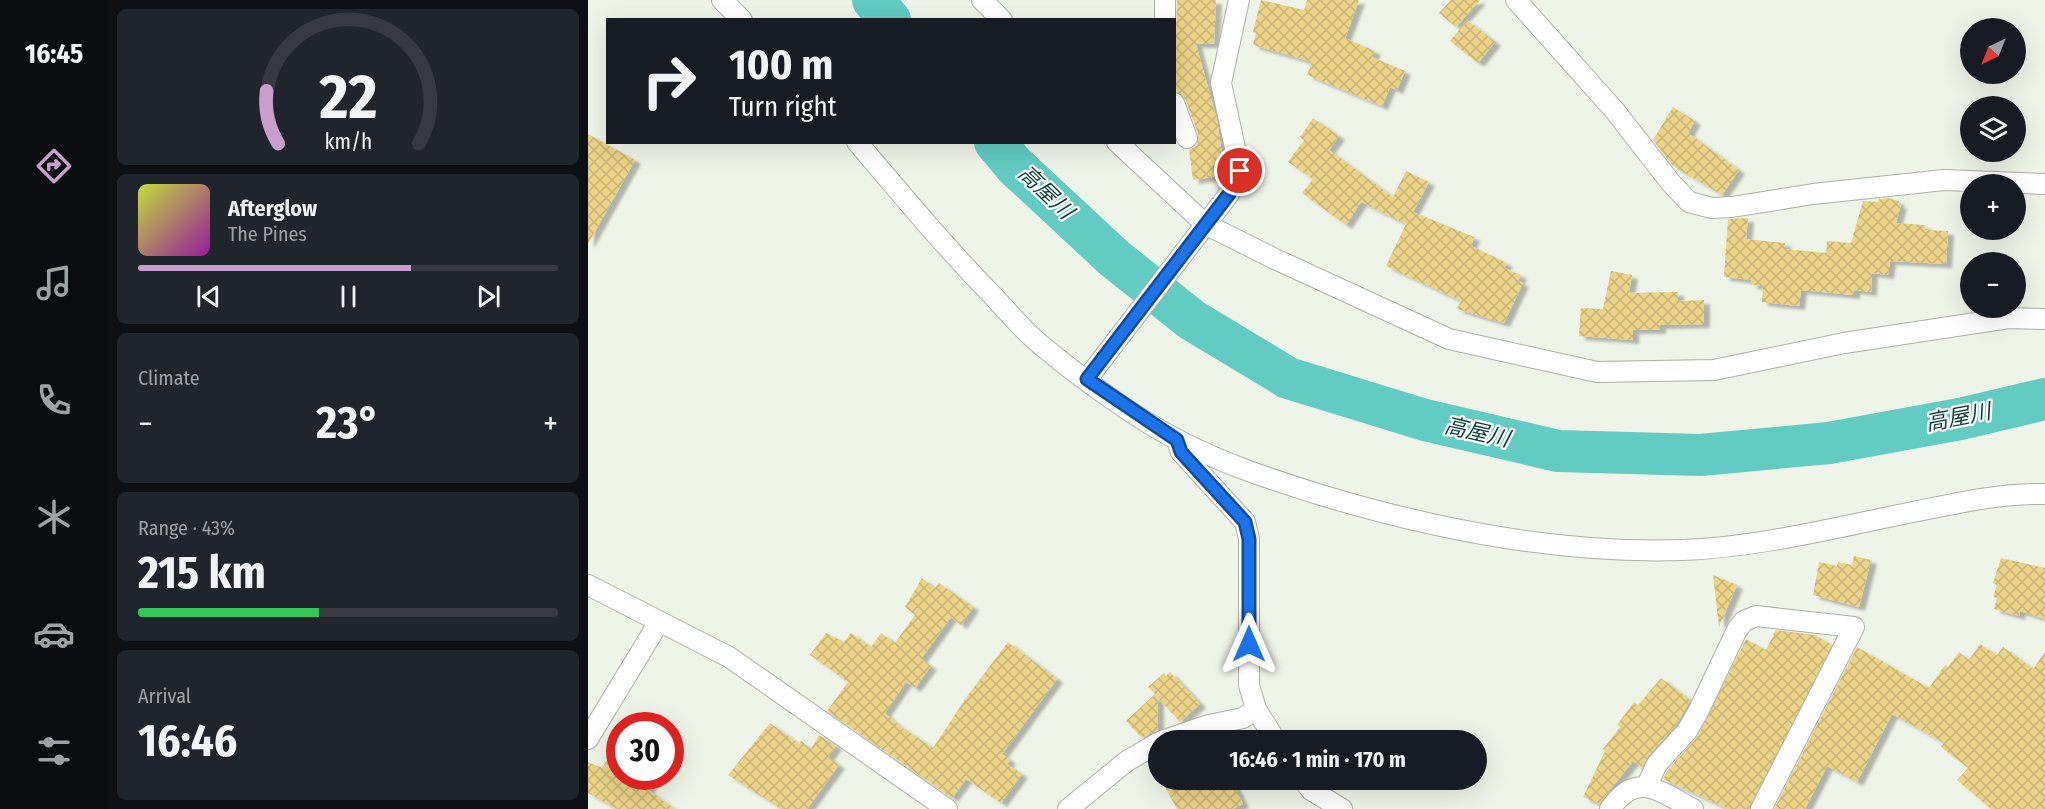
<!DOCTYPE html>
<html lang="en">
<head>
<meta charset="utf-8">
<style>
	body { margin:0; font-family:"Fira Sans Condensed","Noto Sans JP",sans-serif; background:#20242c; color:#f1f3f6; height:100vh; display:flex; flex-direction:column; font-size:22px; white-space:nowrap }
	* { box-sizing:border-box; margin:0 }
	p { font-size:20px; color:#9ea1a6 }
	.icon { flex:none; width:33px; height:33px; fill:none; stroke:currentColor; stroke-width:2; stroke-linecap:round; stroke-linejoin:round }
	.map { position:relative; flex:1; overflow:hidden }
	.side { display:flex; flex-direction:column; gap:9px; padding:9px; background:#0d0f14; width:480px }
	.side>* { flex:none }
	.hud { position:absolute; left:18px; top:18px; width:570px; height:126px; border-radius:0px; box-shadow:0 6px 24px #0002; background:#171b24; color:#f1f3f6; overflow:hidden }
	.needle { width:39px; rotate:223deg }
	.buttons { position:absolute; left:1372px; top:18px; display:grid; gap:12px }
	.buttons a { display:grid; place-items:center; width:66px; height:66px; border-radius:50%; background:#171b24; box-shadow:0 6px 24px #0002; font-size:30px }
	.speed { position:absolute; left:18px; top:712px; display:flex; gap:12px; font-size:30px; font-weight:700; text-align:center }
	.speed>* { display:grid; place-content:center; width:78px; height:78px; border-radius:50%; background:#171b24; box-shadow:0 6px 24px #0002; line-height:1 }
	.speed .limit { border:9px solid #d22; background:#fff; color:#111 }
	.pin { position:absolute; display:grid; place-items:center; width:51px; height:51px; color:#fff; margin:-26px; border:3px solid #fff; border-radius:50%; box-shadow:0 2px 6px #0007 }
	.me { position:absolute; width:66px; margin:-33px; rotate:0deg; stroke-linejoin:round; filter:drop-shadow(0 0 4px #0008) }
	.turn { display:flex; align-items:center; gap:21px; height:126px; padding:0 24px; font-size:27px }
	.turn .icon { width:78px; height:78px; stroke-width:2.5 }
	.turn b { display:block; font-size:42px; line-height:51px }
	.big { font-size:45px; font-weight:700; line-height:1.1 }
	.side .tile { flex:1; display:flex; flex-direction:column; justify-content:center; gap:9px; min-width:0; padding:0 21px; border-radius:9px; background:#20242c }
	.side .dial { align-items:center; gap:0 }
	.dial svg { height:156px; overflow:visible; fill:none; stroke:#363941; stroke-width:7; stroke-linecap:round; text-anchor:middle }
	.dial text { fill:#f1f3f6; stroke:none }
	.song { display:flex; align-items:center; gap:18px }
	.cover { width:72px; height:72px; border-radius:9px; background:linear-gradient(135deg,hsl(70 70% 55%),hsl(300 70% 35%)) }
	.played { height:6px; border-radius:3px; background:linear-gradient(90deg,#c89ecd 65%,#363941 65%) }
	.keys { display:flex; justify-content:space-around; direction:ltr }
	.heat { display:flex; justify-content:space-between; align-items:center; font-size:33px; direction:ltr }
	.charge { height:9px; border-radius:4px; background:linear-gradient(90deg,#34c759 43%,#363941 0) }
	.trip { position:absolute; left:560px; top:730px; width:339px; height:60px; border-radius:30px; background:#171b24; box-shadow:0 6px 24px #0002; font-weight:700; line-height:60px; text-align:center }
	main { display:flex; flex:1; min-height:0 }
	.tab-bar { display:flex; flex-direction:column; width:108px; justify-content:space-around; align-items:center; background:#090b0e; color:#9ea1a6 }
	.tab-bar .icon { width:42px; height:42px }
	.tab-bar .active { color:#c89ecd }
	.tab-bar b { font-size:27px; color:#f1f3f6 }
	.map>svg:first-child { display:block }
</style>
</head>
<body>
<main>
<nav class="tab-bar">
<b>16:45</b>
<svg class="icon active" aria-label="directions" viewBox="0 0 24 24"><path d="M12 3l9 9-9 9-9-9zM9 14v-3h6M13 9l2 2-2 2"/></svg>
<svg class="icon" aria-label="music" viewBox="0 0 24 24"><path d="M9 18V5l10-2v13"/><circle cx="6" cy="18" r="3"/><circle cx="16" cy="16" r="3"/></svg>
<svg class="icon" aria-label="phone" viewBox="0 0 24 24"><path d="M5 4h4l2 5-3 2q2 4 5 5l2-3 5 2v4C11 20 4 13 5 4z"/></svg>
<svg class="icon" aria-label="climate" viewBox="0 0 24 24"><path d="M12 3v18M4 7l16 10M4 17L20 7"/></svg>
<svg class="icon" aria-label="car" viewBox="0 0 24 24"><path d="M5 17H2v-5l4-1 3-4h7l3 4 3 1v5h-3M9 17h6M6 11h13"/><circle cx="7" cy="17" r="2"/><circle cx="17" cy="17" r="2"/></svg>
<svg class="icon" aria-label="filters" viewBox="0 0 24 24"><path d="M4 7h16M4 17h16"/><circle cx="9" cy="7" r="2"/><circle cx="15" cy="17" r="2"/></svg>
</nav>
<section class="side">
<div class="tile dial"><svg viewBox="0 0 100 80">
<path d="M14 69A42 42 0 1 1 86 69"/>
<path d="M14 69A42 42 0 0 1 8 42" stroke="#c89ecd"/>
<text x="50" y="56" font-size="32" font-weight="700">22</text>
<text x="50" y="72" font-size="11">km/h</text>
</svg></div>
<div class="tile">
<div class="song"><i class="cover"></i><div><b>Afterglow</b><p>The Pines</p></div></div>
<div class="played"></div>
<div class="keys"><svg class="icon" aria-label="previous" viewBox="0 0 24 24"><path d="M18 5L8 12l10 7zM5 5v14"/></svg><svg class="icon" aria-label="pause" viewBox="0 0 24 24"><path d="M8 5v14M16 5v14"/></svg><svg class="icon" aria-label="next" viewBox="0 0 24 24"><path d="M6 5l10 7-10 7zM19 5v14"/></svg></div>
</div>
<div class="tile"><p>Climate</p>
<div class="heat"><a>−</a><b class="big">23°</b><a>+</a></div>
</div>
<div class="tile"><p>Range · 43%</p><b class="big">215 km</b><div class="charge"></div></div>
<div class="tile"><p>Arrival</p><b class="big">16:46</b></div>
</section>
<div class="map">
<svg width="1457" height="809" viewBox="0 0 1457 809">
	<defs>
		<pattern id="building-cross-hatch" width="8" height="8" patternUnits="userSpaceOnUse" patternTransform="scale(1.5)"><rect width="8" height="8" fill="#ebd388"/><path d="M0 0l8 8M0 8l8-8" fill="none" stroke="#c8b474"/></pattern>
		<filter id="shadow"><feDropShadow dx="6" dy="4" stdDeviation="1.5" flood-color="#0004"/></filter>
	</defs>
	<rect width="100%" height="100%" fill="#eff4e8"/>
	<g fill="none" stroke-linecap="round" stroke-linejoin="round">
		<!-- river -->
		<path stroke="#62cbc2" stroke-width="42" d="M285,0L302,20
			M407,142L426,165L526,258L604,320L700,378L837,420L970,451L1112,455L1241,443L1372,419L1457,399"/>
	</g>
	<!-- building -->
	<path fill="url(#building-cross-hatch)" filter="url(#shadow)" d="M589,0H628L626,44H608L629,120L637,175L605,180L601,150L609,145L610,134L597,99L589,92L586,82Z
		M673,0L716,10L719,0H771L757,38L787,51L784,57L817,71L809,90L802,87L794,106L719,75L724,62L665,45L668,33L665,32Z
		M863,0H892L868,27L851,13Z
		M879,20L907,42L890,63L862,41Z
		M1085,107L1107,121L1100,133L1151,170L1134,195L1085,166L1065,140Z
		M725,118L751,136L741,150L805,197L818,171L841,182L825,212L886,237L883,246L919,263L916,268L933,275L930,281L935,283L916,323L869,309L873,301L798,266L818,224L773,202L758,225L714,193L725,179L700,162L716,140L712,137Z
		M0,134L47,160L0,244Z
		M1300,198L1311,201L1310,205H1313L1308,223L1337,225V230L1360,231L1358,264L1302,261L1300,275L1284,273L1283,292L1266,290V295L1213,290L1211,306L1174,302L1175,286L1163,285L1164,280L1136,277L1140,219L1160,218L1158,239L1197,243V249L1238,253L1239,241L1263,243L1275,201L1290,202L1291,199Z
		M1023,271L1044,275L1041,293L1090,292V301L1116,300V324L1072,325V330H1045V340L991,336L993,308L1015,309Z
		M1266,556L1283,560L1271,607L1225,595L1231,562L1249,566L1250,562L1264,565Z
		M1413,558L1457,568V619L1432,611L1431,616L1406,609L1409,598L1405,597L1409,585L1405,583Z
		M1125,575L1149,585L1131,627Z
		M334,578L347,588L351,583L385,607L373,625L363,617L333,659L343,666L327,688L318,682L297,713L309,724L345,748L380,695L420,642L469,679L414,754L422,760L419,764L434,774L413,803L378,779L364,798L239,711L260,682L222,655L238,633L256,642L263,633L283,647L293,633L307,643L327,615L317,607Z
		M1188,630L1227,635L1244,645L1161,809H1140L1075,779L1079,771L1109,737L1158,639L1178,650Z
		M1392,644L1409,655L1415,647L1445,669L1457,652V809H1403L1369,780L1380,768L1353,747L1356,743L1304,714L1269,782L1239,766L1217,809H1186L1269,647L1341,688L1357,665L1360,667L1371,652L1381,660Z
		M582,672L612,704L592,722L570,698V730L554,738L538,721L567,694L560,687L576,673L578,676Z
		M1073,678L1102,700L1089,724L1060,756L1054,767L1045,761L1011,804L995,797L1017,751L1015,749L1032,727L1029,725L1046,702L1050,705Z
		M182,723L211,744L213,741L223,749L231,735L248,746L240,757L251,765L219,809H193L140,775Z
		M32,739V777H67L60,790L87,809H29L0,793V762L14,768Z
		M573,780H644L655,804L645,809H589Z"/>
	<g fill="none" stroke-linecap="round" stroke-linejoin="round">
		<!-- minor casing -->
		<g stroke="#abb0a5" stroke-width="22">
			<path id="minor" d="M134,0L154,20
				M394,0L414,20
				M928,0L1027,111L1083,183L1101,202L1124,208L1144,207L1225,194L1356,180L1457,184
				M577,20V0
				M586,103L599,138
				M269,142C314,195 358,248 406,297C421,313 436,331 453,345C490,376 547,418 590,440C635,464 685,480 733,495C849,530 972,554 1095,550C1172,547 1250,527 1325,512C1369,503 1412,493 1457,494
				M529,142L617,224L687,259L861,339L1009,372L1126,370L1256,343L1421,318L1457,319
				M499,379L641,194L652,171L633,83L651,0
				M589,440L593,452L657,522L661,539V685L668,709L688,741
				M0,585L141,657L359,809
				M0,739L71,622
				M574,741L621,725L655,718L668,709
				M715,780L723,790L754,809
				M1059,785L1069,764L1099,731L1110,712L1149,630L1156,621L1168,616L1266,627L1173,809
				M480,809L539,761L570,743
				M1022,809C1049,770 1071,791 1105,809"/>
		</g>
		<!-- minor -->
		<use href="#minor" stroke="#fff" stroke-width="20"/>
	</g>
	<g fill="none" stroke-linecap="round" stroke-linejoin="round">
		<!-- route casing -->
		<g stroke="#114b97" stroke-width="15">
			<path id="route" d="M652,171L641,194L499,379L589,440L593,452L657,522L661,539V644"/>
		</g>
		<!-- route -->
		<use href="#route" stroke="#1a73e8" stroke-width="10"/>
	</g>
	<g text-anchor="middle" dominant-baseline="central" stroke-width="4.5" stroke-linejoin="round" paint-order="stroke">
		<!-- water labels -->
		<g font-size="22" font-style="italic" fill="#0c3e3a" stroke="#fff">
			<text transform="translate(458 192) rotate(44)">高屋川</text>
			<text transform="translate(1370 417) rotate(-11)">高屋川</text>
			<text transform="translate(889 432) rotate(13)">高屋川</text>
		</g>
	</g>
</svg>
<div class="buttons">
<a><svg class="needle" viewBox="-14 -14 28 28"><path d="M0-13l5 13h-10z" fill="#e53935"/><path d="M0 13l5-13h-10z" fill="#9ea1a6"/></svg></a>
<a><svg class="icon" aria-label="layers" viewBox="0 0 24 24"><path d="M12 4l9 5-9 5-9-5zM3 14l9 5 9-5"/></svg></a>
<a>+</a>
<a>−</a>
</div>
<div class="speed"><div class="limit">30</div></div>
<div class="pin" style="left:652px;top:171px;background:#d93025"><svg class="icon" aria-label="arrive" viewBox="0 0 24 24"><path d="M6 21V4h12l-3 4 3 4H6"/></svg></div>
<svg class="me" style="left:661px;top:644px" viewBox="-20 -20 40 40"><path d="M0-17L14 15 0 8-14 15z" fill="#1a73e8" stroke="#fff" stroke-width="4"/></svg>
<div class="trip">16:46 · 1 min · 170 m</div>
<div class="hud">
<div class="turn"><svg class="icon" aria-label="right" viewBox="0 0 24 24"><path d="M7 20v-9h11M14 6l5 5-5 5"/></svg><div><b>100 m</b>Turn right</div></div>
</div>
</div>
</main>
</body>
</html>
